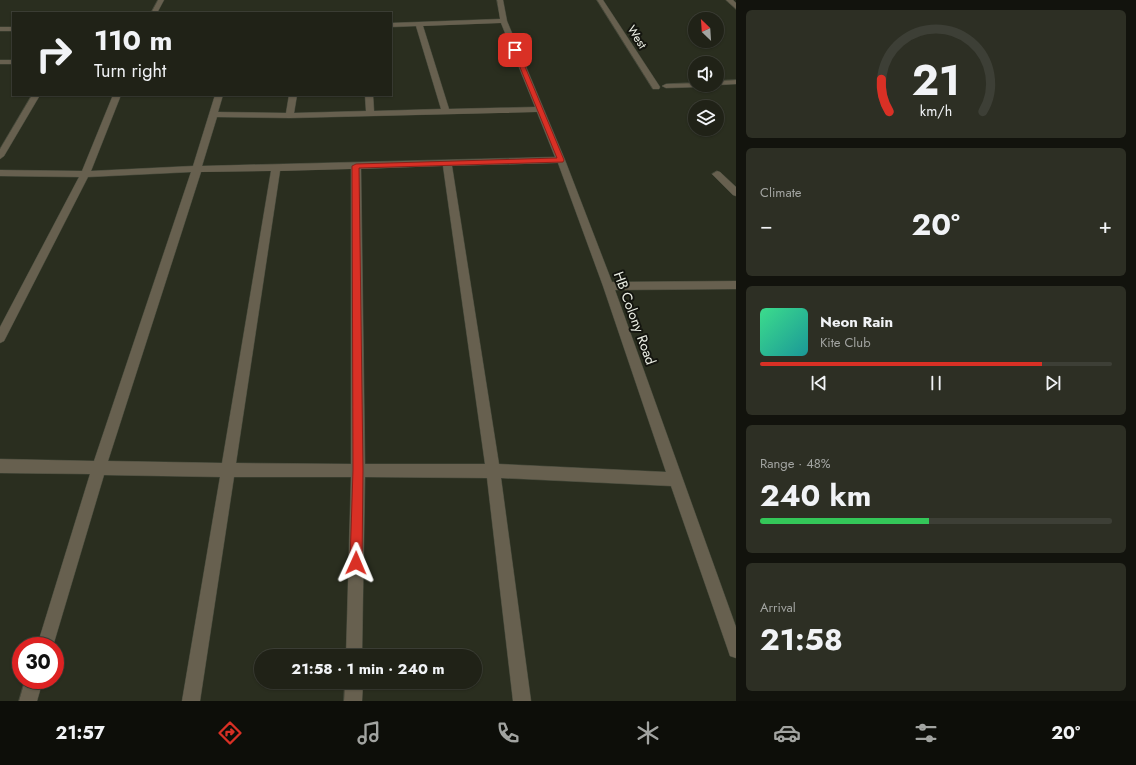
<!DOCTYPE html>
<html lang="en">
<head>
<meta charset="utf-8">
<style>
	body { margin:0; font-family:Jost,sans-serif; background:#2d2f24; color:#f1f3f6; height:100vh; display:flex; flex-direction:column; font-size:15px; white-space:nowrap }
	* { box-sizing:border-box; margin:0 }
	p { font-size:13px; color:#a2a4a1 }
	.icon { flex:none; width:22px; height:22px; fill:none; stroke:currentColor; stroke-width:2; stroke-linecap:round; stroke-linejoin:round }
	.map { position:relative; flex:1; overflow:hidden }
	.panel { display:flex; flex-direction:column; gap:10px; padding:10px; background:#12130d; width:400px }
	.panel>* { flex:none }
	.guide { position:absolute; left:12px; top:12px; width:380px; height:84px; border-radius:0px; box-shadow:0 1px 3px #0004,0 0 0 1px #3d3f36; background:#202217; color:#f1f3f6; overflow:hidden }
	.needle { width:26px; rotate:335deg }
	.controls { position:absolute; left:688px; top:12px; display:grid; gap:8px }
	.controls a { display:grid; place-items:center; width:36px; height:36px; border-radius:50%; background:#202217; box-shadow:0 1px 3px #0004,0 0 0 1px #3d3f36; font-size:20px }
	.speed { position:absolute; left:12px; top:637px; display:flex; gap:8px; font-size:20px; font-weight:700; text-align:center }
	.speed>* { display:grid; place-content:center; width:52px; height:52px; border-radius:50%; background:#202217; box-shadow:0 1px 3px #0004,0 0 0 1px #3d3f36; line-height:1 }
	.speed .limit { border:6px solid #d22; background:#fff; color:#111 }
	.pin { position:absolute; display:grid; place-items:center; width:34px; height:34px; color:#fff; margin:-17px; border-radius:8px; box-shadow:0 2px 6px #0006 }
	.me { position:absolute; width:44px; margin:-22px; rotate:1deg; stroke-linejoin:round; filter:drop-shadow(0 0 3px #0008) }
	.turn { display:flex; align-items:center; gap:14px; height:84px; padding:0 16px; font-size:18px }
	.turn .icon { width:52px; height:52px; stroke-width:2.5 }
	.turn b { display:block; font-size:28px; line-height:34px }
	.big { font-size:30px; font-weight:700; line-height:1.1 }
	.panel .widget { flex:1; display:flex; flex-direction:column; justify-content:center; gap:6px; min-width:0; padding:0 14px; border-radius:6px; background:#2d2f24 }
	.panel .dial { align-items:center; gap:0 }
	.dial svg { height:104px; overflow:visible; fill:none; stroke:#3d3f36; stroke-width:7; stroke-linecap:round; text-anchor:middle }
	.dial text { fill:#f1f3f6; stroke:none }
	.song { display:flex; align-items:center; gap:12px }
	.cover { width:48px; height:48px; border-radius:6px; background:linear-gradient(135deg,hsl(150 70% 55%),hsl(180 70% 35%)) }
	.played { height:4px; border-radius:2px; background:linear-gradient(90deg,#d93025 80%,#3d3f36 80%) }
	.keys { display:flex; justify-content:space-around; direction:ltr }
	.heat { display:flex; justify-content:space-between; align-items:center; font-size:22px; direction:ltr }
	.charge { height:6px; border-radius:3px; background:linear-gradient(90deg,#34c759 48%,#3d3f36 0) }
	.trip { position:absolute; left:254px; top:649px; width:228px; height:40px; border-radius:20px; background:#202217; box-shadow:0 1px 3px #0004,0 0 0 1px #3d3f36; font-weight:700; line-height:40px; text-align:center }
	.tabs { display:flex; height:64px; justify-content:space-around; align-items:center; background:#0d0e09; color:#a2a4a1 }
	.tabs .icon { width:28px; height:28px }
	.tabs .current { color:#d93025 }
	.tabs b { font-size:18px; color:#f1f3f6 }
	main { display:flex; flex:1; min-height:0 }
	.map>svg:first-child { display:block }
</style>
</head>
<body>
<main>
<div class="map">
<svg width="736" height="701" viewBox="0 0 736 701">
	<rect width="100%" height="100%" fill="#2a2e1f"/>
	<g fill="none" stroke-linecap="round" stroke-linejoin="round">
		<!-- minor casing -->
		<g stroke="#45493b" stroke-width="1">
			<path id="minor" d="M158,0H164L157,13H151Z
				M497,0H503L507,21L565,160L612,282L736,281V289L615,290L736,627V658L730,656L728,650L671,486L501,478L531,701H513L487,478L365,477L362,656H346L351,477H234L200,701H182L220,477L104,475L53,646H37L90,474L0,473V459L94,461L191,172L88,177L4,341L0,343V327L79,177L0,176V170L82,171L113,95H121L91,171L193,166L215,95H223L218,112L286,113L289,95H297L294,113L366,111L365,95H373L374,111L441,109L416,26L391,27V23L500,19ZM501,23L535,107L449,109L423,26ZM537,112L555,157L202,166L217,117L290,118ZM558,163L603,286L666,472L499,464L452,166ZM443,166L485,464H365L361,169ZM351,169V464L236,463L280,171ZM271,171L222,463L108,461L201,172Z
				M597,0H603L660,87L659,89H653Z
				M726,0H733L736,3V9Z
				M0,27H13V31H0Z
				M0,60H13V64H0Z
				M736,80V84L717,85H716L717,81Z
				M695,83V85H699L698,87L666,88L662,86L666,84Z
				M32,95H40L4,156L0,159V149Z
				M717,171L720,172L736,187V196L733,195L712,174Z
				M25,680H43L37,701H19Z
				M345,682H363L362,701H344Z"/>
		</g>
		<!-- minor -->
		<use href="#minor" fill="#67604f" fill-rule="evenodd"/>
	</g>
	<!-- route -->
	<path fill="#d93025" stroke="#8d1f18" d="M515,49L518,50L564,160L563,162L359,168L363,470L362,563L360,567L356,569L352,567L350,563L353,470L352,166L356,164L557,158L513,50Z"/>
	<g text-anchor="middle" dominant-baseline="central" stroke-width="4" stroke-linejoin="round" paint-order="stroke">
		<!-- far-street labels -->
		<g font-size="12" fill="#eef1e7" stroke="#14150f">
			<text transform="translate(637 37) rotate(57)">West</text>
		</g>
		<!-- street labels -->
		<g font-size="14" fill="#eef1e7" stroke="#14150f">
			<text transform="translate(635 318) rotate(70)">HB Colony Road</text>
		</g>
	</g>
</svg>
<div class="controls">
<a><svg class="needle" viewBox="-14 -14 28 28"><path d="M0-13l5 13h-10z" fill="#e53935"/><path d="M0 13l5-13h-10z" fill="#a2a4a1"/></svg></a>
<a><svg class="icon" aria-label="sound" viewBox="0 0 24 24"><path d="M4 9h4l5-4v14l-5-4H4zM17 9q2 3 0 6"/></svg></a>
<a><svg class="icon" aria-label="layers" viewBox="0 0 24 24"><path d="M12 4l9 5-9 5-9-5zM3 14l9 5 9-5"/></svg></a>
</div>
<div class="speed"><div class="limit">30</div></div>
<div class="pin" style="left:515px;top:50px;background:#d93025"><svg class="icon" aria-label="arrive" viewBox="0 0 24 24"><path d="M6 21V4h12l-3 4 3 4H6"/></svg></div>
<svg class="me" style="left:356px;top:563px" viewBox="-20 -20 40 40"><path d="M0-17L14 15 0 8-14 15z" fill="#d93025" stroke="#fff" stroke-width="4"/></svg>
<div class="trip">21:58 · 1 min · 240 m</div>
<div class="guide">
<div class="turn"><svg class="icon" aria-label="right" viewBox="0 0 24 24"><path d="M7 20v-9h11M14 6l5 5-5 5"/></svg><div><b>110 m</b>Turn right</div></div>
</div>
</div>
<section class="panel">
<div class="widget dial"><svg viewBox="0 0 100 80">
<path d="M14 69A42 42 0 1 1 86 69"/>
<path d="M14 69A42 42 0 0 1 8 44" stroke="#d93025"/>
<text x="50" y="56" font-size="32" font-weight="700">21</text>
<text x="50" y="72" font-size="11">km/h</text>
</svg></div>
<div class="widget"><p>Climate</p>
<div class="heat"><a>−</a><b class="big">20°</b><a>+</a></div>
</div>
<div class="widget">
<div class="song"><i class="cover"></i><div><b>Neon Rain</b><p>Kite Club</p></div></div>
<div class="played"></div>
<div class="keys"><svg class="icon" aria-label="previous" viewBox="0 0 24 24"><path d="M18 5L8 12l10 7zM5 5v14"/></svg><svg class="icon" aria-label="pause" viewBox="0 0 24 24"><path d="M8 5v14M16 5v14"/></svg><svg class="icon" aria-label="next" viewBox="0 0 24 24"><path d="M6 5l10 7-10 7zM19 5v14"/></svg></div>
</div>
<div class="widget"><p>Range · 48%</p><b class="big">240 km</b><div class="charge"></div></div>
<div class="widget"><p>Arrival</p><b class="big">21:58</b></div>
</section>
</main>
<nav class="tabs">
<b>21:57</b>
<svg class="icon current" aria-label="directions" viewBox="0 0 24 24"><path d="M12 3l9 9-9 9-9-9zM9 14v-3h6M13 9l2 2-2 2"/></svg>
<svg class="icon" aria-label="music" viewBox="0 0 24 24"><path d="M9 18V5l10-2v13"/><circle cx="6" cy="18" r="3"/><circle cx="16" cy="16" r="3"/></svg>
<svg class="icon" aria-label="phone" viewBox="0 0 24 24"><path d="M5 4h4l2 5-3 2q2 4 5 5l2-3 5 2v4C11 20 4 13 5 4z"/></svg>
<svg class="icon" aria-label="climate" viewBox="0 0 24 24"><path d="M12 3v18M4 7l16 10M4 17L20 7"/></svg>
<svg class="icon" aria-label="car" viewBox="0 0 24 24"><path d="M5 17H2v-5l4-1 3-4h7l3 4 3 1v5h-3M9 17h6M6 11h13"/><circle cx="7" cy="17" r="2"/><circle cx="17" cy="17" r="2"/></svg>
<svg class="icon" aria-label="filters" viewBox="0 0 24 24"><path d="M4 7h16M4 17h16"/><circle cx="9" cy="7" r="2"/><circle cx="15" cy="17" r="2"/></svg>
<b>20°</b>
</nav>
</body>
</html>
